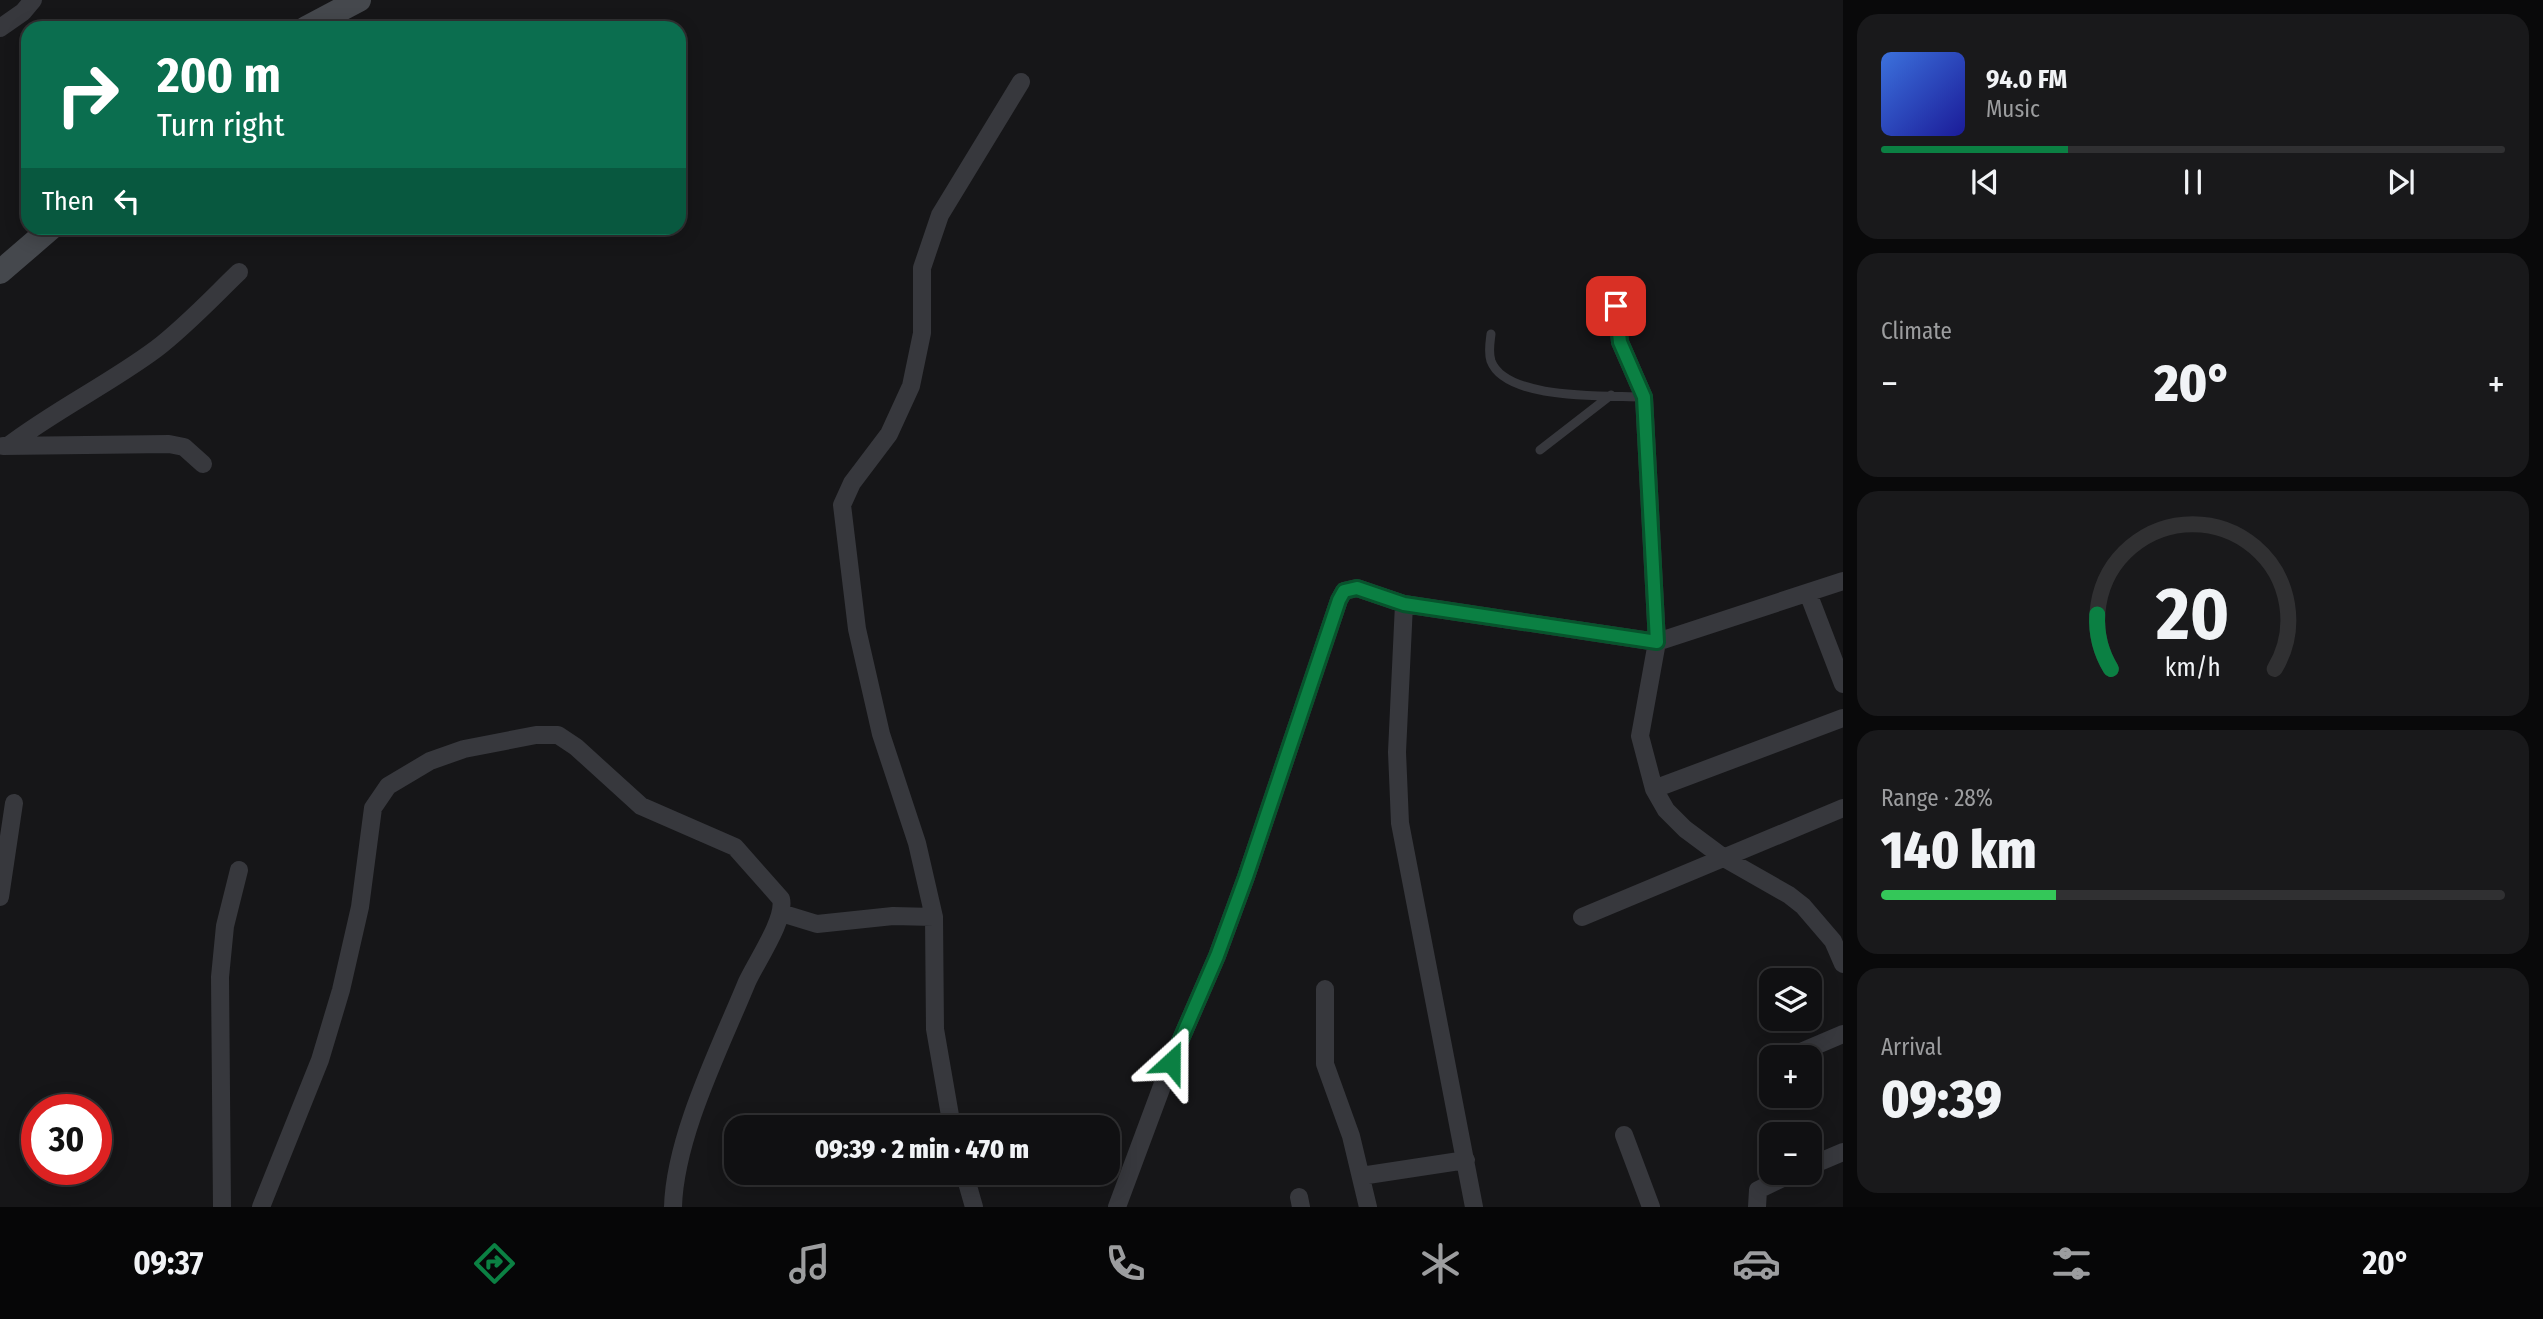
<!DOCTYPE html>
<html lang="en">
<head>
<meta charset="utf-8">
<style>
	body { margin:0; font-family:"Fira Sans Condensed",sans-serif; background:#19191b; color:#f1f3f6; height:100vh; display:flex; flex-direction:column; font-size:26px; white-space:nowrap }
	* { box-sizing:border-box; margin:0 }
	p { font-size:23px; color:#9c9d9f }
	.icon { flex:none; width:38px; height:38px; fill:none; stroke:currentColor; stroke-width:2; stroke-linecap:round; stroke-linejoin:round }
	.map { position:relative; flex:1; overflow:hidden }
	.side { display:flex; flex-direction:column; gap:14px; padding:14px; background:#09090a; width:700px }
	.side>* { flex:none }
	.banner { position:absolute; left:21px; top:21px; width:665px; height:214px; border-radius:21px; box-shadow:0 4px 18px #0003,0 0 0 2px #303032; background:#0b6e4f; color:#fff; overflow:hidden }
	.fabs { position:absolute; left:1759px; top:968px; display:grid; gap:14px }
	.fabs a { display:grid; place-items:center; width:63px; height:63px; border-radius:14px; background:#101012; box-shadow:0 4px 18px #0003,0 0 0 2px #303032; font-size:35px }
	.speed { position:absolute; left:21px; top:1094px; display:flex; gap:14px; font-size:35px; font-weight:700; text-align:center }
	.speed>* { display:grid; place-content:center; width:91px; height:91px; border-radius:50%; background:#101012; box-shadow:0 4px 18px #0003,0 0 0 2px #303032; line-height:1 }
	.speed .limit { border:10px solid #d22; background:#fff; color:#111 }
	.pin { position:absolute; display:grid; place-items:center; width:60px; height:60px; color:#fff; margin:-30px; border-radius:14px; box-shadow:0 4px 10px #0006 }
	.me { position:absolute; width:77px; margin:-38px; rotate:24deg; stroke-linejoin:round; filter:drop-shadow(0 0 5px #0008) }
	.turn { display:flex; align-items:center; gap:24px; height:147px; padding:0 21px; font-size:32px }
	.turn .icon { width:91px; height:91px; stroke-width:2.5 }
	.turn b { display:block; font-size:49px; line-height:60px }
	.then { display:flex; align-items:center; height:66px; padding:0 21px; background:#0003; gap:14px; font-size:26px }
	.big { font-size:52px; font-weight:800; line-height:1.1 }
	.side .widget { flex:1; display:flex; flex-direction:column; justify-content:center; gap:10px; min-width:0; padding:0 24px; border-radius:21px; background:#19191b }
	.side .dial { align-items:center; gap:0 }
	.dial svg { height:182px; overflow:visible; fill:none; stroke:#303032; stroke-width:7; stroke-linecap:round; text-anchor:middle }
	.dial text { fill:#f1f3f6; stroke:none }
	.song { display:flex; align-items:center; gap:21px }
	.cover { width:84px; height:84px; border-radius:10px; background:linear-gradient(135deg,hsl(220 70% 55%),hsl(240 70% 35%)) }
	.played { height:7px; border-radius:4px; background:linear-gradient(90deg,#0b8043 30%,#303032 30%) }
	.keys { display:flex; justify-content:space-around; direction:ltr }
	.heat { display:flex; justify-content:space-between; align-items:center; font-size:38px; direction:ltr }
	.charge { height:10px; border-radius:5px; background:linear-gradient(90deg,#34c759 28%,#303032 0) }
	.trip { position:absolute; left:724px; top:1115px; width:396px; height:70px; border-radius:21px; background:#101012; box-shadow:0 4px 18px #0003,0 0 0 2px #303032; font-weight:800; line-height:70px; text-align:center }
	.dock { display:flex; height:112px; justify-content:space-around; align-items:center; background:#060607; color:#9c9d9f }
	.dock .icon { width:49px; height:49px }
	.dock .selected { color:#0b8043 }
	.dock b { font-size:32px; color:#f1f3f6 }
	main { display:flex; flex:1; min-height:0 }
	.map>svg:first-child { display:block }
</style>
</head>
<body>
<main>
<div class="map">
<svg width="1843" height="1207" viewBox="0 0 1843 1207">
	<rect width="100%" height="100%" fill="#161618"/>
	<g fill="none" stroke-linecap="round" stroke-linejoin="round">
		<!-- lane -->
		<path stroke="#37383d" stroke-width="9" d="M1491,334C1490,343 1488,352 1491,361C1506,401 1608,395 1644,397
			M1540,450L1611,395"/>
		<!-- street -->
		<path stroke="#37383d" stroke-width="18" d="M0,28L23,12L33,0
			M1616,306L1620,342L1644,397L1657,642L1640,736L1654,789L1666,810L1685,829L1724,858L1789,895L1803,906L1833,941L1843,964
			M3,446L169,444L184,447L203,464
			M8,446C55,410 109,384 156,349C186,326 212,298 239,272
			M1808,593L1843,684
			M1404,604L1397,752L1400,823L1474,1207
			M1654,789L1843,718
			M0,897L14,803
			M781,913L817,924L893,916L934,917L935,1029L952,1127
			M934,917L917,843L881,734L857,629L842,505L852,483L889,434L911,386L922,333V268L940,215L1021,82
			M1582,917L1843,808
			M1325,989V1064L1351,1136L1368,1207
			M1796,1054L1843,1034
			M1624,1135L1651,1207
			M1810,1166L1843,1152
			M964,1172L974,1207
			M1361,1176L1466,1160
			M1299,1197L1301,1207
			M222,1207L220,977L225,926L239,870
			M261,1207L320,1060L341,990L360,907L373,808L388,786L430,761L464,749L536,735H558L576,747L641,806L735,847L781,899C786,919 756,962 747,982C720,1048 675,1136 673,1207
			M1117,1207L1171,1062L1217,956L1246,877L1339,600L1344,591L1357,588L1404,604L1657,642L1843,581
			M1757,1207L1758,1190L1795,1172"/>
		<!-- secondary -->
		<path stroke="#45484d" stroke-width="24" d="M306,28L359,0
			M0,272L51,228"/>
	</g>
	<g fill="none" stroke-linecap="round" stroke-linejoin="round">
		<!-- route casing -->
		<g stroke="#07532c" stroke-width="18">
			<path id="route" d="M1171,1062L1217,956L1246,877L1339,600L1344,591L1357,588L1404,604L1657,642L1644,397L1620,342L1616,306"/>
		</g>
		<!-- route -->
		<use href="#route" stroke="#0b8043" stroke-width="12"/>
	</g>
</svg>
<div class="fabs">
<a><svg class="icon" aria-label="layers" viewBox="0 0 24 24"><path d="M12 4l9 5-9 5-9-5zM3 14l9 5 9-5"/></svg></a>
<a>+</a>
<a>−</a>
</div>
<div class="speed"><div class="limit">30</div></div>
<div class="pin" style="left:1616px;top:306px;background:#d93025"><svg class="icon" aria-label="arrive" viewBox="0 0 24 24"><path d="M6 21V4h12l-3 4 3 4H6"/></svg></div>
<svg class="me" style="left:1171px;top:1062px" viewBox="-20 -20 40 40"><path d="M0-17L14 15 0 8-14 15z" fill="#0b8043" stroke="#fff" stroke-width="4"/></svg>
<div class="trip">09:39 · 2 min · 470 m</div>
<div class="banner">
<div class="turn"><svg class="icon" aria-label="right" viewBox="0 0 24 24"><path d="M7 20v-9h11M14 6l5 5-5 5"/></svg><div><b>200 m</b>Turn right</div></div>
<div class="then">Then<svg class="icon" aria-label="left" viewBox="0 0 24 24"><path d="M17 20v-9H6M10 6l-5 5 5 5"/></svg></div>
</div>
</div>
<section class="side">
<div class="widget">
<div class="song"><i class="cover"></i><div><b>94.0 FM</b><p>Music</p></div></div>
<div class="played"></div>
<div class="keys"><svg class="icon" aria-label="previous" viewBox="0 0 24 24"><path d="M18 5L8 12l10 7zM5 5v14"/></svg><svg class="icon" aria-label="pause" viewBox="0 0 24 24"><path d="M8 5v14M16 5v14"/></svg><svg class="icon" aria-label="next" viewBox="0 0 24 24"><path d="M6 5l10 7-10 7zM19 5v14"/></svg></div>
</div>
<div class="widget"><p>Climate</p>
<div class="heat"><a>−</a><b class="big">20°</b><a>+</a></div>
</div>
<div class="widget dial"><svg viewBox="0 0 100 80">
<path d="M14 69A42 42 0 1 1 86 69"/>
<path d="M14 69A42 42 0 0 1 8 45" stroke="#0b8043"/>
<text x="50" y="56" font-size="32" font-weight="700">20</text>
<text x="50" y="72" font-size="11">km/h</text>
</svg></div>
<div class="widget"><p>Range · 28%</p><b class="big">140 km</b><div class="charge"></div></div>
<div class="widget"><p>Arrival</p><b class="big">09:39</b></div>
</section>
</main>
<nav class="dock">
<b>09:37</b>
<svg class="icon selected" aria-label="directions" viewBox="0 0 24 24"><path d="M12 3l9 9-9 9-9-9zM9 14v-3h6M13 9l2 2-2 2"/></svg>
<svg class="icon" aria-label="music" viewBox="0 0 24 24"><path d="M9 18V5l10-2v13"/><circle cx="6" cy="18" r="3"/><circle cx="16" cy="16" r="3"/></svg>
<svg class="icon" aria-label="phone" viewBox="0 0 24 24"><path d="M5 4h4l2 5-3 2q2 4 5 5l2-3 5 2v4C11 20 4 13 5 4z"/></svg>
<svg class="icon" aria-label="climate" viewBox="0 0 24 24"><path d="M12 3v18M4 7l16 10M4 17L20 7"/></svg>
<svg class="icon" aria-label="car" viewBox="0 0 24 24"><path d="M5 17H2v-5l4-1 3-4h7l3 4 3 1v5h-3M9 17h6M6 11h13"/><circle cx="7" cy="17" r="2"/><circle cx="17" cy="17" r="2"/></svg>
<svg class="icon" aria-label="filters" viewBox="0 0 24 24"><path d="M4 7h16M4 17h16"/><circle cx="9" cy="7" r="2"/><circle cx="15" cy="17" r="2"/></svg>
<b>20°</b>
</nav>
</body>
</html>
